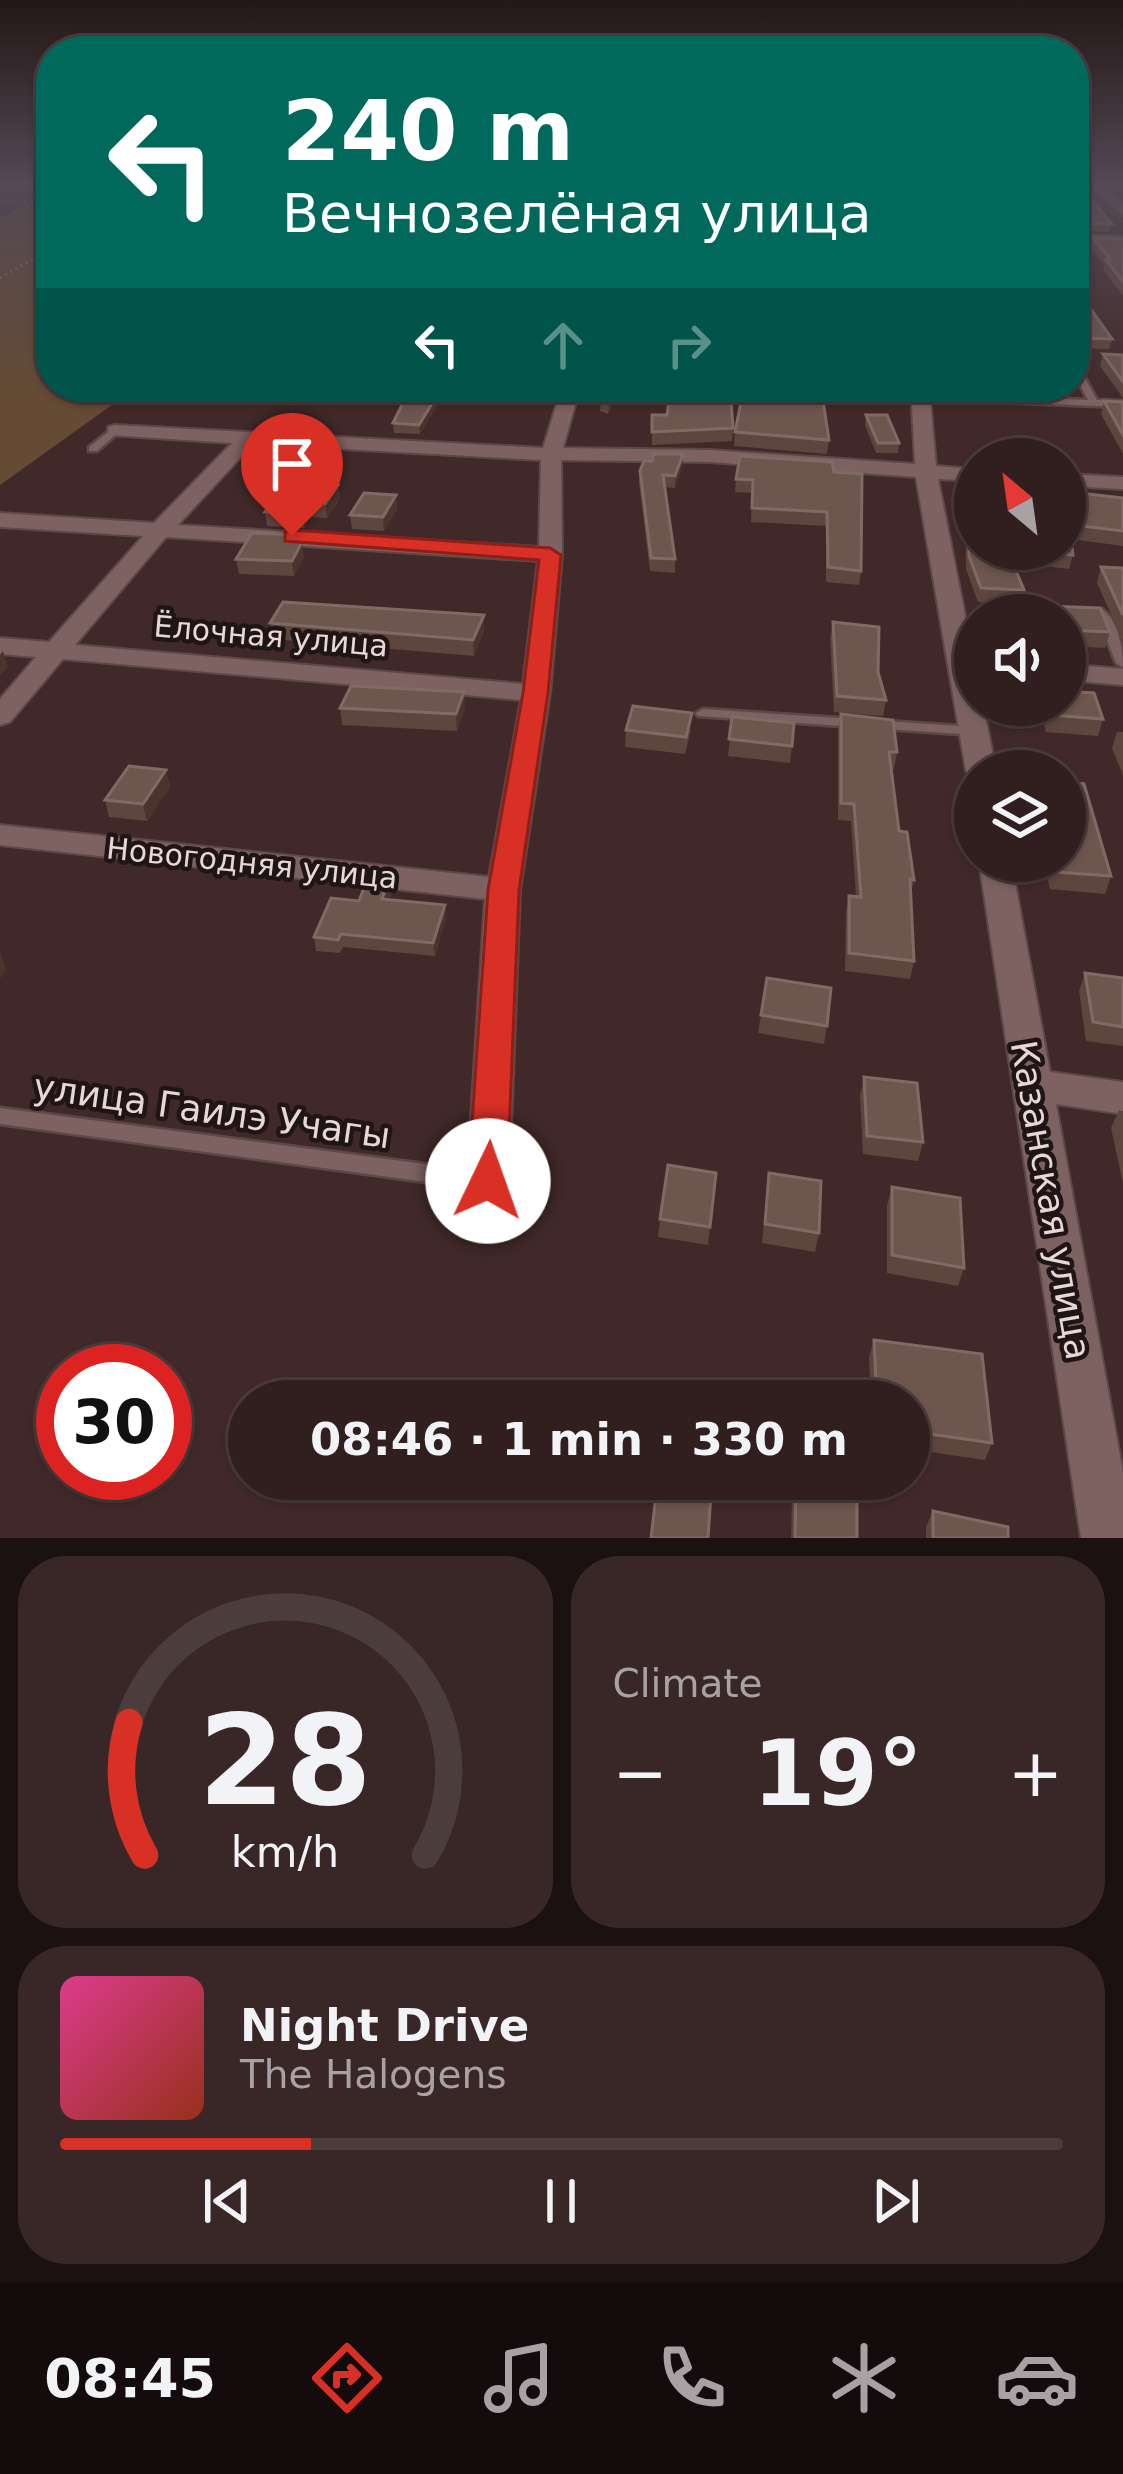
<!DOCTYPE html>
<html lang="en">
<head>
<meta charset="utf-8">
<style>
	body { margin:0; font-family:"DejaVu Sans",sans-serif; background:#392728; color:#f1f3f6; height:100vh; display:flex; flex-direction:column; font-size:45px; white-space:nowrap }
	* { box-sizing:border-box; margin:0 }
	p { font-size:39px; color:#a8a2a4 }
	.icon { flex:none; width:66px; height:66px; fill:none; stroke:currentColor; stroke-width:2; stroke-linecap:round; stroke-linejoin:round }
	.map { position:relative; height:1538px; overflow:hidden }
	.panel { display:flex; flex-direction:column; gap:18px; padding:18px; background:#1b1111; flex:1 }
	.panel>* { flex:none }
	.banner { position:absolute; left:36px; top:36px; width:1053px; height:366px; border-radius:48px; box-shadow:0 3px 9px #0004,0 0 0 3px #4c3d3d; background:#00695c; color:#fff; overflow:hidden }
	.needle { width:78px; rotate:331deg }
	.tools { position:absolute; left:954px; top:438px; display:grid; gap:24px }
	.tools a { display:grid; place-items:center; width:132px; height:132px; border-radius:50%; background:#311f1f; box-shadow:0 3px 9px #0004,0 0 0 3px #4c3d3d; font-size:60px }
	.speed { position:absolute; left:36px; top:1344px; display:flex; gap:24px; font-size:60px; font-weight:700; text-align:center }
	.speed>* { display:grid; place-content:center; width:156px; height:156px; border-radius:50%; background:#311f1f; box-shadow:0 3px 9px #0004,0 0 0 3px #4c3d3d; line-height:1 }
	.speed .limit { border:18px solid #d22; background:#fff; color:#111 }
	.pin { position:absolute; display:grid; place-items:center; width:102px; height:102px; color:#fff; margin:-123px -51px; border-radius:50% 50% 50% 0; rotate:-45deg; box-shadow:0 0 12px #0007 }
	.pin .icon { rotate:45deg }
	.me { position:absolute; width:132px; margin:-66px; rotate:3deg; stroke-linejoin:round; filter:drop-shadow(0 0 9px #0008) }
	.turn { display:flex; align-items:center; gap:42px; height:252px; padding:0 48px; font-size:54px }
	.turn .icon { width:156px; height:156px; stroke-width:2.5 }
	.turn b { display:block; font-size:84px; line-height:102px }
	.lanes { display:flex; align-items:center; height:114px; padding:0 48px; background:#0003; justify-content:center; gap:60px; direction:ltr }
	.lanes .off { opacity:.35 }
	.big { font-size:90px; font-weight:700; line-height:1.1 }
	.panel .tile { flex:1; display:flex; flex-direction:column; justify-content:center; gap:18px; min-width:0; padding:0 42px; border-radius:48px; background:#392728 }
	.panel .dial { align-items:center; gap:0 }
	.dial svg { height:312px; overflow:visible; fill:none; stroke:#4c3d3d; stroke-width:7; stroke-linecap:round; text-anchor:middle }
	.dial text { fill:#f1f3f6; stroke:none }
	.song { display:flex; align-items:center; gap:36px }
	.cover { width:144px; height:144px; border-radius:18px; background:linear-gradient(135deg,hsl(330 70% 55%),hsl(10 70% 35%)) }
	.played { height:12px; border-radius:6px; background:linear-gradient(90deg,#d93025 25%,#4c3d3d 25%) }
	.keys { display:flex; justify-content:space-around; direction:ltr }
	.heat { display:flex; justify-content:space-between; align-items:center; font-size:66px; direction:ltr }
	.panel .tiles { flex:1; display:grid; gap:18px; grid-template-columns:1fr 1fr }
	.tile:last-child { grid-column:span 2 }
	.trip { position:absolute; left:228px; top:1380px; width:702px; height:120px; border-radius:60px; background:#311f1f; box-shadow:0 3px 9px #0004,0 0 0 3px #4c3d3d; font-weight:700; line-height:120px; text-align:center }
	.tabs { display:flex; height:192px; justify-content:space-around; align-items:center; background:#140c0c; color:#a8a2a4 }
	.tabs .icon { width:84px; height:84px }
	.tabs .active { color:#d93025 }
	.tabs b { font-size:54px; color:#f1f3f6 }
	.map>svg:first-child { display:block }
</style>
</head>
<body>
<div class="map">
<svg width="1123" height="1538" viewBox="0 0 1123 1538">
	<rect width="100%" height="100%" fill="#412929"/>
	<!-- green -->
	<path fill="#654b34" d="M32,202H51V387H137L0,485V218Z"/>
	<g fill="none" stroke-linecap="round" stroke-linejoin="round">
		<!-- service casing -->
		<g stroke="#5d4848" stroke-width="5">
			<path id="service" d="M1074,362L1078,365L1097,400L1123,401V407L922,399L917,396L922,393L1088,400L1074,373Z
				M494,387C520,387 550,385 574,392L569,395L499,390Z
				M112,429L120,431L97,451H89V447Z
				M1102,609C1118,621 1123,647 1123,667L1116,663L1096,613Z
				M703,709L975,727L982,731L975,735L698,716L696,713Z
				M0,1108L485,1172L493,1175L496,1181L493,1187L485,1190L0,1124Z"/>
		</g>
		<!-- minor casing -->
		<g stroke="#5d4848" stroke-width="4">
			<path id="minor" d="M1092,185H1104L1123,204V215Z
				M1074,235L1123,237V245L1074,243Z
				M562,387H580L563,448L710,450L915,464L911,387H929L936,466L975,469V481L938,479L975,666V705H983L996,771H975V779L966,771L916,477L710,462L561,460L562,555L550,693L520,890L509,1181L503,1194L488,1199L473,1194L467,1181L485,899L0,845V825L489,877L521,700L63,659L10,722L0,725V699L36,657L0,654V638L49,642L143,536L0,527V513L154,523L232,443L108,435V427L115,425L543,448ZM253,444L541,460L539,547L178,525ZM166,537L538,561L523,684L75,645Z
				M1065,474L1123,477V489L1065,486Z
				M1065,664L1123,669V685L1065,680Z
				M979,861H1011L1050,1072L1123,1082V1114L1056,1104L1123,1473V1538H1081Z"/>
		</g>
		<!-- path -->
		<path stroke="#907b7b" stroke-width="3" stroke-dasharray="1.5 4.5" stroke-linecap="butt" d="M0,200L51,201
			M0,278L51,249"/>
		<!-- service -->
		<use href="#service" fill="#7e6262" fill-rule="evenodd"/>
		<!-- minor -->
		<use href="#minor" fill="#7e6262" fill-rule="evenodd"/>
	</g>
	<!-- wall -->
	<path fill="#5d463e" d="M1074,185L1112,224L1110,232L1077,231L1074,226Z
		M1093,238L1123,239V296L1103,270L1104,265L1091,248Z
		M1074,305L1112,339L1109,349L1074,348Z
		M1103,354L1123,355V398L1100,366Z
		M448,387L420,434L394,433L393,423Z
		M602,387H621L608,414L600,411Z
		M1104,401L1123,402V454L1101,414Z
		M652,415L733,428L732,441L652,445Z
		M866,415L899,443L898,453H876L865,425Z
		M735,432L829,440L827,454L734,446Z
		M683,454L682,466L675,488L665,487L675,559V573L650,571L639,483L640,471L653,461Z
		M834,472L861,571L859,585L826,582V526L751,522L752,493L735,492L736,479Z
		M968,484L975,549H1065L1073,555L1069,569L1012,562L1024,590L1021,604L978,602L966,569L965,497Z
		M338,485L340,499L327,518L310,517L304,528L267,526L265,512L290,494Z
		M1079,493L1123,498V546L1078,540L1075,507Z
		M396,495L397,509L384,531L352,529L350,515Z
		M291,535L292,541L304,557L294,576L239,574L236,559Z
		M1101,567L1123,568V641L1097,583Z
		M1045,606L1110,632L1105,648L1065,646V615H1042Z
		M833,622L886,700L883,716L834,712L830,638Z
		M270,623L484,631L474,656L272,639Z
		M1039,705H1065L1103,719L1098,736L1046,732Z
		M340,708H465L457,731L342,725Z
		M841,714L897,752L894,769H891L899,831L914,880L911,893L914,961L910,979L845,971L846,913L849,896H856L851,821L838,820V730Z
		M732,717L792,746L790,763L728,756Z
		M691,729L685,754L625,747L626,730Z
		M1117,732H1123V775L1112,748Z
		M166,770L170,787L147,821L109,817L105,800Z
		M1047,861H1065L1111,876L1105,894L1050,889L1045,869Z
		M389,880L391,893L388,899L446,918L435,956L343,947L340,953L316,951L314,937L359,901Z
		M1085,973L1123,978V1046L1086,1041L1079,991Z
		M767,978L827,1026L824,1044L758,1033Z
		M864,1077L923,1142L918,1161L863,1154L860,1096Z
		M1119,1110L1123,1111V1183L1111,1128Z
		M716,1173L708,1245L658,1237L660,1219Z
		M769,1173L819,1233L815,1252L762,1243Z
		M892,1187L964,1268L958,1286L887,1273V1205Z
		M874,1340L992,1443L985,1460L909,1449V1401H871L869,1357Z
		M796,1486L857,1538H791L792,1503Z
		M933,1511L1008,1538H926V1527Z"/>
	<!-- shaded-wall -->
	<path fill="#4c342e" d="M442,387H448L420,434L419,425Z
		M616,387H621L608,414L609,402Z
		M683,454L682,466L675,488V476Z
		M338,485L340,499L327,518L325,504Z
		M396,495L397,509L384,531L383,517Z
		M308,503L310,517L304,528L303,514Z
		M302,542L304,557L294,576L292,561Z
		M484,615V631L474,656L473,640Z
		M3,651L8,667L0,676V655Z
		M464,692L465,708L457,731L456,714Z
		M166,770L170,787L147,821L143,804Z
		M389,880L391,893L384,912L382,899Z
		M445,905L446,918L435,956L433,943Z
		M0,952L6,969L0,979Z"/>
	<!-- building -->
	<path fill="#6c564e" stroke="#806a64" stroke-width="3" d="M1074,185H1078L1112,224L1079,223L1074,216Z
		M1093,238L1123,239V282L1106,260H1111Z
		M1074,305H1088L1112,339L1074,338Z
		M1103,354L1123,355V382Z
		M411,387H442L419,425L393,423Z
		M602,387H616L609,402L600,399Z
		M671,387H730L733,428L652,432V415H667Z
		M744,387H821L829,440L735,432Z
		M1104,401L1123,402V435Z
		M866,415H887L899,443H878Z
		M653,454H683L675,476L663,475L675,559L651,558L640,471L644,461H653Z
		M740,456L832,462L834,472L862,474L861,571L828,567L827,512L752,508L753,480L736,479Z
		M298,483L338,485L325,504L308,503L303,514L265,512L279,493L290,494Z
		M968,484L975,485V549H1007L1024,590L981,588L969,556Z
		M364,493L396,495L383,517L350,515Z
		M1079,493L1123,498V531L1082,526Z
		M1065,511H1068L1073,555L1019,549H1065Z
		M252,533L291,535L288,541L302,542L292,561L236,559Z
		M1101,567L1123,568V615Z
		M283,602L484,615L473,640L270,623Z
		M1045,606L1100,608L1110,632L1065,630V615H1048Z
		M833,622L879,627L878,672L886,700L837,696Z
		M351,686L464,692L456,714L340,708Z
		M1065,691L1094,693L1103,719L1051,715L1048,705H1065Z
		M633,706L692,713L686,737L626,730Z
		M841,714L893,720L897,752H889L899,831L907,832L914,880L910,879L914,961L849,953V896L861,897L854,804L841,803Z
		M732,717L794,723L792,746L729,739Z
		M129,766L166,770L143,804L105,800Z
		M1065,782L1084,784L1111,876L1056,872L1053,861H1065Z
		M368,877L389,880L382,899L445,905L433,943L341,934L338,940L314,937L331,898L359,901Z
		M1085,973L1123,978V1027L1093,1022Z
		M767,978L831,988L827,1026L761,1015Z
		M864,1077L917,1083L923,1142L867,1136Z
		M668,1165L716,1173L710,1227L660,1219Z
		M769,1173L821,1181L819,1233L765,1224Z
		M892,1187L960,1198L964,1268L892,1255Z
		M874,1340L982,1354L992,1443L909,1431V1401H877Z
		M658,1479H712L708,1538H651Z
		M796,1486L857,1498V1538H795Z
		M933,1511L1008,1527V1538H933Z"/>
	<!-- sky -->
	<linearGradient id="sky" x2="0" y2="1"><stop stop-color="#241717"/><stop offset="0.46" stop-color="#544954"/><stop offset="1" stop-color="#544954" stop-opacity="0"/></linearGradient>
	<rect width="1123" height="400" fill="url(#sky)"/>
	<!-- route -->
	<path fill="#d93025" stroke="#8d1f18" stroke-width="3" d="M292,530L550,548L561,555L548,693L519,890L507,1181L501,1193L488,1198L474,1193L468,1181L488,890L523,693L539,560L285,541V532Z"/>
	<g text-anchor="middle" dominant-baseline="central" stroke-width="9" stroke-linejoin="round" paint-order="stroke">
		<!-- street labels -->
		<g font-size="30" fill="#e8d7d7" stroke="#201515">
			<text transform="translate(271 636) rotate(5)">Ёлочная улица</text>
			<text transform="translate(252 863) rotate(6)">Новогодняя улица</text>
		</g>
		<!-- near-street labels -->
		<g font-size="36" fill="#e8d7d7" stroke="#201515">
			<text transform="translate(212 1111) rotate(8)">улица Гаилэ Учагы</text>
			<text transform="translate(1051 1200) rotate(80)">Казанская улица</text>
		</g>
	</g>
</svg>
<div class="tools">
<a><svg class="needle" viewBox="-14 -14 28 28"><path d="M0-13l5 13h-10z" fill="#e53935"/><path d="M0 13l5-13h-10z" fill="#a8a2a4"/></svg></a>
<a><svg class="icon" aria-label="sound" viewBox="0 0 24 24"><path d="M4 9h4l5-4v14l-5-4H4zM17 9q2 3 0 6"/></svg></a>
<a><svg class="icon" aria-label="layers" viewBox="0 0 24 24"><path d="M12 4l9 5-9 5-9-5zM3 14l9 5 9-5"/></svg></a>
</div>
<div class="speed"><div class="limit">30</div></div>
<div class="pin" style="left:292px;top:536px;background:#d93025"><svg class="icon" aria-label="arrive" viewBox="0 0 24 24"><path d="M6 21V4h12l-3 4 3 4H6"/></svg></div>
<svg class="me" style="left:488px;top:1181px" viewBox="-20 -20 40 40"><circle r="19" fill="#fff"/><path d="M0-13L10 11 0 6-10 11z" fill="#d93025"/></svg>
<div class="trip">08:46 · 1 min · 330 m</div>
<div class="banner">
<div class="turn"><svg class="icon" aria-label="left" viewBox="0 0 24 24"><path d="M17 20v-9H6M10 6l-5 5 5 5"/></svg><div><b>240 m</b>Вечнозелёная улица</div></div>
<div class="lanes"><svg class="icon" aria-label="left" viewBox="0 0 24 24"><path d="M17 20v-9H6M10 6l-5 5 5 5"/></svg><svg class="icon off" aria-label="ahead" viewBox="0 0 24 24"><path d="M12 20V5M6 11l6-6 6 6"/></svg><svg class="icon off" aria-label="right" viewBox="0 0 24 24"><path d="M7 20v-9h11M14 6l5 5-5 5"/></svg></div>
</div>
</div>
<section class="panel">
<div class="tiles">
<div class="tile dial"><svg viewBox="0 0 100 80">
<path d="M14 69A42 42 0 1 1 86 69"/>
<path d="M14 69A42 42 0 0 1 10 35" stroke="#d93025"/>
<text x="50" y="56" font-size="32" font-weight="700">28</text>
<text x="50" y="72" font-size="11">km/h</text>
</svg></div>
<div class="tile"><p>Climate</p>
<div class="heat"><a>−</a><b class="big">19°</b><a>+</a></div>
</div>
<div class="tile">
<div class="song"><i class="cover"></i><div><b>Night Drive</b><p>The Halogens</p></div></div>
<div class="played"></div>
<div class="keys"><svg class="icon" aria-label="previous" viewBox="0 0 24 24"><path d="M18 5L8 12l10 7zM5 5v14"/></svg><svg class="icon" aria-label="pause" viewBox="0 0 24 24"><path d="M8 5v14M16 5v14"/></svg><svg class="icon" aria-label="next" viewBox="0 0 24 24"><path d="M6 5l10 7-10 7zM19 5v14"/></svg></div>
</div>
</div>
</section>
<nav class="tabs">
<b>08:45</b>
<svg class="icon active" aria-label="directions" viewBox="0 0 24 24"><path d="M12 3l9 9-9 9-9-9zM9 14v-3h6M13 9l2 2-2 2"/></svg>
<svg class="icon" aria-label="music" viewBox="0 0 24 24"><path d="M9 18V5l10-2v13"/><circle cx="6" cy="18" r="3"/><circle cx="16" cy="16" r="3"/></svg>
<svg class="icon" aria-label="phone" viewBox="0 0 24 24"><path d="M5 4h4l2 5-3 2q2 4 5 5l2-3 5 2v4C11 20 4 13 5 4z"/></svg>
<svg class="icon" aria-label="climate" viewBox="0 0 24 24"><path d="M12 3v18M4 7l16 10M4 17L20 7"/></svg>
<svg class="icon" aria-label="car" viewBox="0 0 24 24"><path d="M5 17H2v-5l4-1 3-4h7l3 4 3 1v5h-3M9 17h6M6 11h13"/><circle cx="7" cy="17" r="2"/><circle cx="17" cy="17" r="2"/></svg>
</nav>
</body>
</html>
